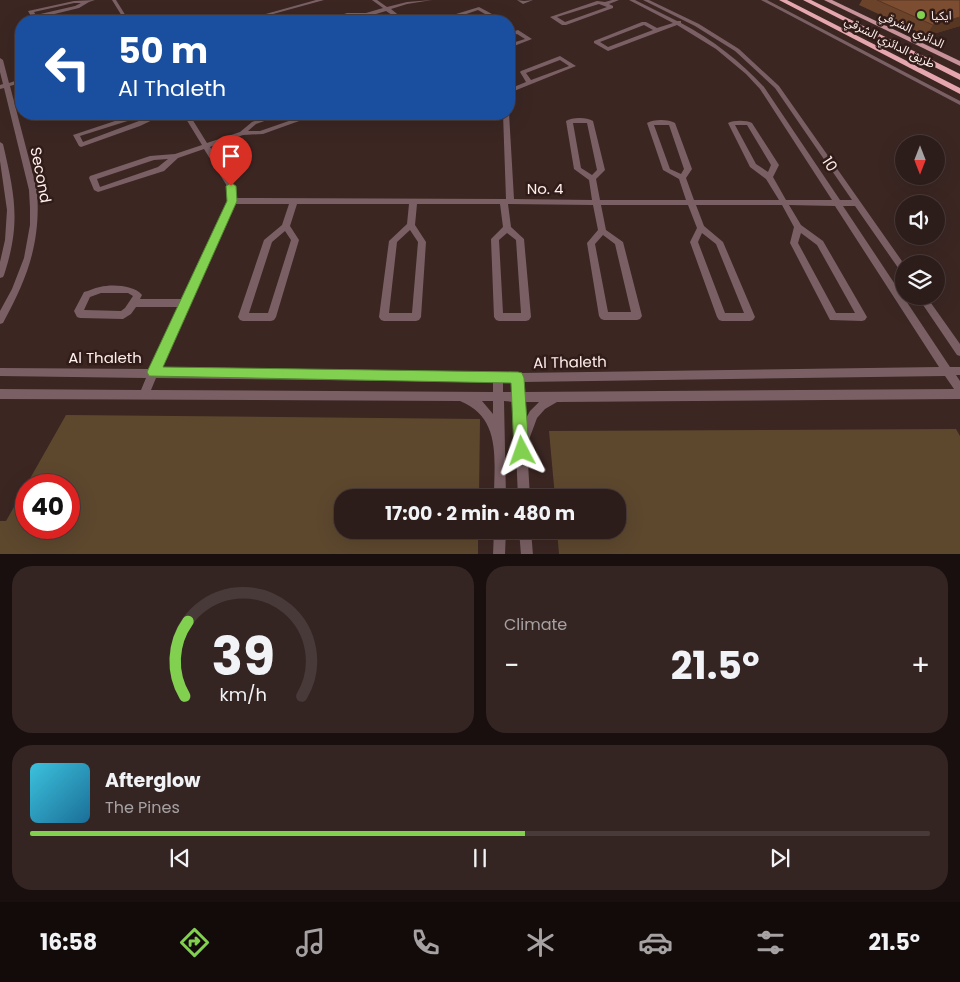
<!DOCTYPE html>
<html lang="en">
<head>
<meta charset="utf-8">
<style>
	body { margin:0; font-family:Poppins,"Noto Sans Arabic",sans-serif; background:#342523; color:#f1f3f6; height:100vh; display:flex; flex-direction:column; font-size:19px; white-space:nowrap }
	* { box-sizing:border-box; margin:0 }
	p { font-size:16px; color:#a6a1a2 }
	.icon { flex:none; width:28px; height:28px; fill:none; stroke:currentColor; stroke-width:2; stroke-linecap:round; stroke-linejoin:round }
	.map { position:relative; height:554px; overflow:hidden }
	.side { display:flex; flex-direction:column; gap:12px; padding:12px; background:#180f0e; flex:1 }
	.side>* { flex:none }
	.banner { position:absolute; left:15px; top:15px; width:500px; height:105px; border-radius:20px; box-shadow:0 5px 20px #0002,0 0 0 1px #483a39; background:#1a4fa0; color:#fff; overflow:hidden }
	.needle { width:32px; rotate:180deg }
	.buttons { position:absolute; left:895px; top:135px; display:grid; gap:10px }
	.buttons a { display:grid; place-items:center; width:50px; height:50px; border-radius:50%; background:#2c1c1a; box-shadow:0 5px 20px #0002,0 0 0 1px #483a39; font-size:25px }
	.speed { position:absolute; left:15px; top:474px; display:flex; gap:10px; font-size:25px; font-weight:700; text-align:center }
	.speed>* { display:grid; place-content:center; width:65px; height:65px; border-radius:50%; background:#2c1c1a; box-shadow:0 5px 20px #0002,0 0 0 1px #483a39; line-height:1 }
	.speed .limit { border:8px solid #d22; background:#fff; color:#111 }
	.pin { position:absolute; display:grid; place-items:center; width:42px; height:42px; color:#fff; margin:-51px -21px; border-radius:50% 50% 50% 0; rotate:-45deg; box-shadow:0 0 5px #0007 }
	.pin .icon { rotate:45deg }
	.me { position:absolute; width:55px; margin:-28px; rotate:356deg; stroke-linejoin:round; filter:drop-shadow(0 0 4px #0008) }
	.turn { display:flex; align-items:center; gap:18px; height:105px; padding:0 20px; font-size:22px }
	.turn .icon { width:65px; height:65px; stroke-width:2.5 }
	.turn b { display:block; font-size:35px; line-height:42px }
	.big { font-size:38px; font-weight:700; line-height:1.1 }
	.side .card { flex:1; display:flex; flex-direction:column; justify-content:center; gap:8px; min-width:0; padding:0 18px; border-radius:20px; background:#342523 }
	.side .dial { align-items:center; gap:0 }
	.dial svg { height:130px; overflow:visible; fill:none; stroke:#483a39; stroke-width:7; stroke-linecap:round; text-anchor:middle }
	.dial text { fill:#f1f3f6; stroke:none }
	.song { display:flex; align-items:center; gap:15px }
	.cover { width:60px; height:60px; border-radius:8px; background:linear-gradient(135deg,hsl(190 70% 55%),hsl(200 70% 35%)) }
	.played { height:5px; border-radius:2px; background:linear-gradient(90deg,#82d04f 55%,#483a39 55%) }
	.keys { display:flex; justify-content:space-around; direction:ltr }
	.heat { display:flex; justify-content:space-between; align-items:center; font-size:28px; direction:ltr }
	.side .tiles { flex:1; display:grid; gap:12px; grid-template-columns:1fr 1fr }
	.card:last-child { grid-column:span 2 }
	.trip { position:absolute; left:334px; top:489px; width:292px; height:50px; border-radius:20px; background:#2c1c1a; box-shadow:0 5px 20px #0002,0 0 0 1px #483a39; font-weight:700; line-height:50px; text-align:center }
	.menu { display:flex; height:80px; justify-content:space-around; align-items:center; background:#120b0a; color:#a6a1a2 }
	.menu .icon { width:35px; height:35px }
	.menu .current { color:#82d04f }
	.menu b { font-size:22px; color:#f1f3f6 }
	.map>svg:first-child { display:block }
</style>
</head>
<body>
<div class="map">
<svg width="960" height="555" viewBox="0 0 960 555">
	<rect width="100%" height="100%" fill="#3b2622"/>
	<!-- green -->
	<path fill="#5d482e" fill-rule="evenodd" d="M66,415L480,419L479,497L342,498V530H478V554H0V521H6ZM26,485H69V528H26Z
		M956,429L960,436V554H559L557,530H618V498L555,497L549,431Z"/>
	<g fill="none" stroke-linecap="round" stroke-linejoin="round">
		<!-- minor -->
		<path fill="#7a6064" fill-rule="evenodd" d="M95,0L89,2L79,8L34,19L32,18L28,11L74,1ZM74,3H81L75,6L36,15L34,12Z
			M112,0H116L129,21H125Z
			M316,0H324L248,21H240Z
			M372,0H377L387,7L407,2L432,0L407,4L391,9L406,21H401L386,11L366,17H347L332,21H324L347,13H366L383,8Z
			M517,0L524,1L533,0L523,4Z
			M612,0H619L609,4L613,6V8L566,25H562L550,17L597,1L605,2ZM599,4L607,7L565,22L557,17Z
			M629,0H635L677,21H681V23C713,40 740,61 764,87L840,200H852L775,88L735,51L695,26L643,0H649L699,24L739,49L779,86L904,264V273L901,272L855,206H843L950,367H960V375H956L960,381V399L557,402L545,409L537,418L527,445L530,498H518L514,402L504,401L506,498H494C494,460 502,418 460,401L0,399V389L141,390L146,378L0,376V368L150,369L179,307H136L131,314L123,319L80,318L77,317L74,311L84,292C89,291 94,288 100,287C112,284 134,285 142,295L140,299H183L228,201L227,186L204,149L178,158L164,171L98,192L94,190L89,178L90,176L150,156L175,154L202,145L183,114H189L207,143L240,132L252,122L275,114H284L256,124L248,131H260L306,115L305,114H311L313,116L263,134L243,135L210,147L235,186L236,198L506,199L503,114L509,113L514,199L592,200L589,180L574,169L566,121C572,117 587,117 593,121L605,170L596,179L600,200H686L679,179L663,170L647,123C653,119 669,119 675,123L692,169L686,178L694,200H779L766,179L750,167L728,123C733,120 747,120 752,123L779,165L773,177L786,200H832L760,89L746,74L716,49L677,25L608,51L594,43V41L642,22H646L657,28L673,23ZM644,25L653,30L608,47L600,42ZM573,123H587L597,170L592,175L581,168ZM654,125H669L684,169L681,174L670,169ZM735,125H747L771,165L768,172L756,164ZM168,159L158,167L100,187L97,179L154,160ZM235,204H289L282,225L264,240L238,317L240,320L243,321H271L274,320L276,317L299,240L290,226L297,204H409L407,224L389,241L379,317L381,320L384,321H416L419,320L421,317L426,242L415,225L417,204H500L503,227L491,239L494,317L496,320L499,321H526L529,320L531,317L524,239L511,227L508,204L593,205L598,230L587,243L599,316L601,319L604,320H637L640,319L642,316L623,242L606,230L601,205H688L697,228L690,242L717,317L719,320L722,321H750L753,320L755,317L723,242L704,226L696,205H782L794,227L790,243L830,320L862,321L865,320L867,317L823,241L801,225L789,205L835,206L939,367L518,373L160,369ZM410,230L418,242L412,313H389L397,242ZM285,231L291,240L268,313H249L272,242ZM507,233L516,240L521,313H503L499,240ZM702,233L716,244L744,313H725L698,242ZM801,233L817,245L855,313H836L798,243ZM603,235L615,244L631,312H608L595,244ZM101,293H128L133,296L125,308L121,311L84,310L90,297ZM945,376L954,389L524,392L523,382ZM156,378L493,382V392L151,390ZM503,382H513L514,392H503ZM482,401H493V414ZM524,402H539L530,411L525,420Z
			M761,0H767L960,101V105Z
			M479,7L492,14L470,21H463L485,14L478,10L446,21H441L443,18Z
			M518,30L532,39L509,48V44L525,39L517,34L509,37V33Z
			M560,56L576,66L509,93V89L526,82L520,72L521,71ZM560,60L569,66L531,80L526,73Z
			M0,58L3,60L9,83L21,79V83L10,86L37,190C41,242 28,277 3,323L0,324V311L12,289L24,258L30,225V208L29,190L4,88L0,89V85L3,84L0,72Z
			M165,114L140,126L81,147L79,146L73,135L133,115ZM147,118L83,142L80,136L134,119Z
			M0,142L3,144C15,196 21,223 4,275L3,277L0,278V262L5,240L7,210L0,161Z
			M917,296H926L960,344V356L957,355Z
			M494,530H506L505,555H493Z
			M519,530H531L533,555H521Z"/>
		<!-- major -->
		<path fill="#c7929a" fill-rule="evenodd" d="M824,0H832L960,61V66Z"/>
		<!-- highway -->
		<path fill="#e6a6b0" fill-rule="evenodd" d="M779,0H787L960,88V94Z
			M803,0H811L960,74V80Z"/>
	</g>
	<!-- wall -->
	<path fill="#6b422a" d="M862,0H960V26L926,36L859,5Z"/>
	<!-- shaded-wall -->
	<path fill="#573622" d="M960,17V26L926,36L933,25Z"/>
	<!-- building -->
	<path fill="#7c4d31" stroke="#573622" d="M877,0H960V17L933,25Z"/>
	<!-- route -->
	<path fill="#82d04f" stroke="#548733" d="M231,183L236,186L237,201L163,367L518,372L522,373L524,378L529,451L527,456L522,458L516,456L514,451L511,383L149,376L147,372L227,201L226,186Z"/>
	<!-- markers -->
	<circle fill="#82d04f" stroke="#311c19" stroke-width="2" cx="921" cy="15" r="5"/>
	<g text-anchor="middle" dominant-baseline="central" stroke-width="5" stroke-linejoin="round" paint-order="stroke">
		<!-- far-poi labels -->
		<g font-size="12" fill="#fff0ed" stroke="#311c19" text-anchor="start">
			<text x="931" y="15">ايكيا</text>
		</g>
		<!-- far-street labels -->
		<g font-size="12" fill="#fff0ed" stroke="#311c19">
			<text transform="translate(912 29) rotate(26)">الدائري الشرقي</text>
			<text transform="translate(890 42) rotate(27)">طريق الدائري الشرقي</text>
		</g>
		<!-- street labels -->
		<g font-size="15" fill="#fff0ed" stroke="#311c19">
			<text transform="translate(830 164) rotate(57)">10</text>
			<text transform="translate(41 175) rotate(79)">Second</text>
			<text x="545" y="188">No. 4</text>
			<text x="105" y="357">Al Thaleth</text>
			<text transform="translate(570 362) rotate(-1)">Al Thaleth</text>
		</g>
	</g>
</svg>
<div class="buttons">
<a><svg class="needle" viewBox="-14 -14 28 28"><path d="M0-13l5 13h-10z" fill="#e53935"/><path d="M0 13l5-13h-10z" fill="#a6a1a2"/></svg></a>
<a><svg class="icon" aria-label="sound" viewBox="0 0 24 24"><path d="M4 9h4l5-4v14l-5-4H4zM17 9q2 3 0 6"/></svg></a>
<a><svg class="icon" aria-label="layers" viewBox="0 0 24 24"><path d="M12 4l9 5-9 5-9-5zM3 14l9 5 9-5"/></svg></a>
</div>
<div class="speed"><div class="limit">40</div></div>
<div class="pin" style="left:231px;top:186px;background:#d93025"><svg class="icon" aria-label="arrive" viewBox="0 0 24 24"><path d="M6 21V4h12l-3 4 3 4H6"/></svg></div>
<svg class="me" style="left:522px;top:451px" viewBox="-20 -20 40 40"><path d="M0-17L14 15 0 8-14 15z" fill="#82d04f" stroke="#fff" stroke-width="4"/></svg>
<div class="trip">17:00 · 2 min · 480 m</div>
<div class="banner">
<div class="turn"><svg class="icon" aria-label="left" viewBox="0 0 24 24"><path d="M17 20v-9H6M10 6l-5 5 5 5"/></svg><div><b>50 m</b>Al Thaleth</div></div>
</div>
</div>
<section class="side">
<div class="tiles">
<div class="card dial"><svg viewBox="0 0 100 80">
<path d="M14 69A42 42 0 1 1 86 69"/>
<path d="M14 69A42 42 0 0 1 16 23" stroke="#82d04f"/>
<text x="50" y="56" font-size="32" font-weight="700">39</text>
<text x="50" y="72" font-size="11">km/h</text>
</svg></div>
<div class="card"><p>Climate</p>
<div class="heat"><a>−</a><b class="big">21.5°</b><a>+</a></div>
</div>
<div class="card">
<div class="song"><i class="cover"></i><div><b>Afterglow</b><p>The Pines</p></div></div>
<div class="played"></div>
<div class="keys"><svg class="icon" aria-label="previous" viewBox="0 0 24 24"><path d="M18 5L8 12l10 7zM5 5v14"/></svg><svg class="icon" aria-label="pause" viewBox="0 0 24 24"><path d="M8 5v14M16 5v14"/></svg><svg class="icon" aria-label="next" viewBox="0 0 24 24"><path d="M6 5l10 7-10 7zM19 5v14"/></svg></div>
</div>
</div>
</section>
<nav class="menu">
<b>16:58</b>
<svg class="icon current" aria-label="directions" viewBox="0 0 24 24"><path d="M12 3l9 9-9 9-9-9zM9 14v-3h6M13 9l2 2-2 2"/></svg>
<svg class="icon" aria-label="music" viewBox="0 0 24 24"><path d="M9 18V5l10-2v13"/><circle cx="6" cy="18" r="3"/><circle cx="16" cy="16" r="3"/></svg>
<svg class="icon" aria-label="phone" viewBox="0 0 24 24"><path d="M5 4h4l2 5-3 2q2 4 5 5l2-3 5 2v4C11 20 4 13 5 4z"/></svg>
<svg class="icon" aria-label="climate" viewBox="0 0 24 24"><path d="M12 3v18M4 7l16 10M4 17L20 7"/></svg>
<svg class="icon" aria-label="car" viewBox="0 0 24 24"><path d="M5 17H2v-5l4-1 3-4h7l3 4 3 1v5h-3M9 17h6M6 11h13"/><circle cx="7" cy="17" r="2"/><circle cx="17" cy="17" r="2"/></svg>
<svg class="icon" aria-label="filters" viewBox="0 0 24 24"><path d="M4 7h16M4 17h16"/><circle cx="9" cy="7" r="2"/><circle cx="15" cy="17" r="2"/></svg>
<b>21.5°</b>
</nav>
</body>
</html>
